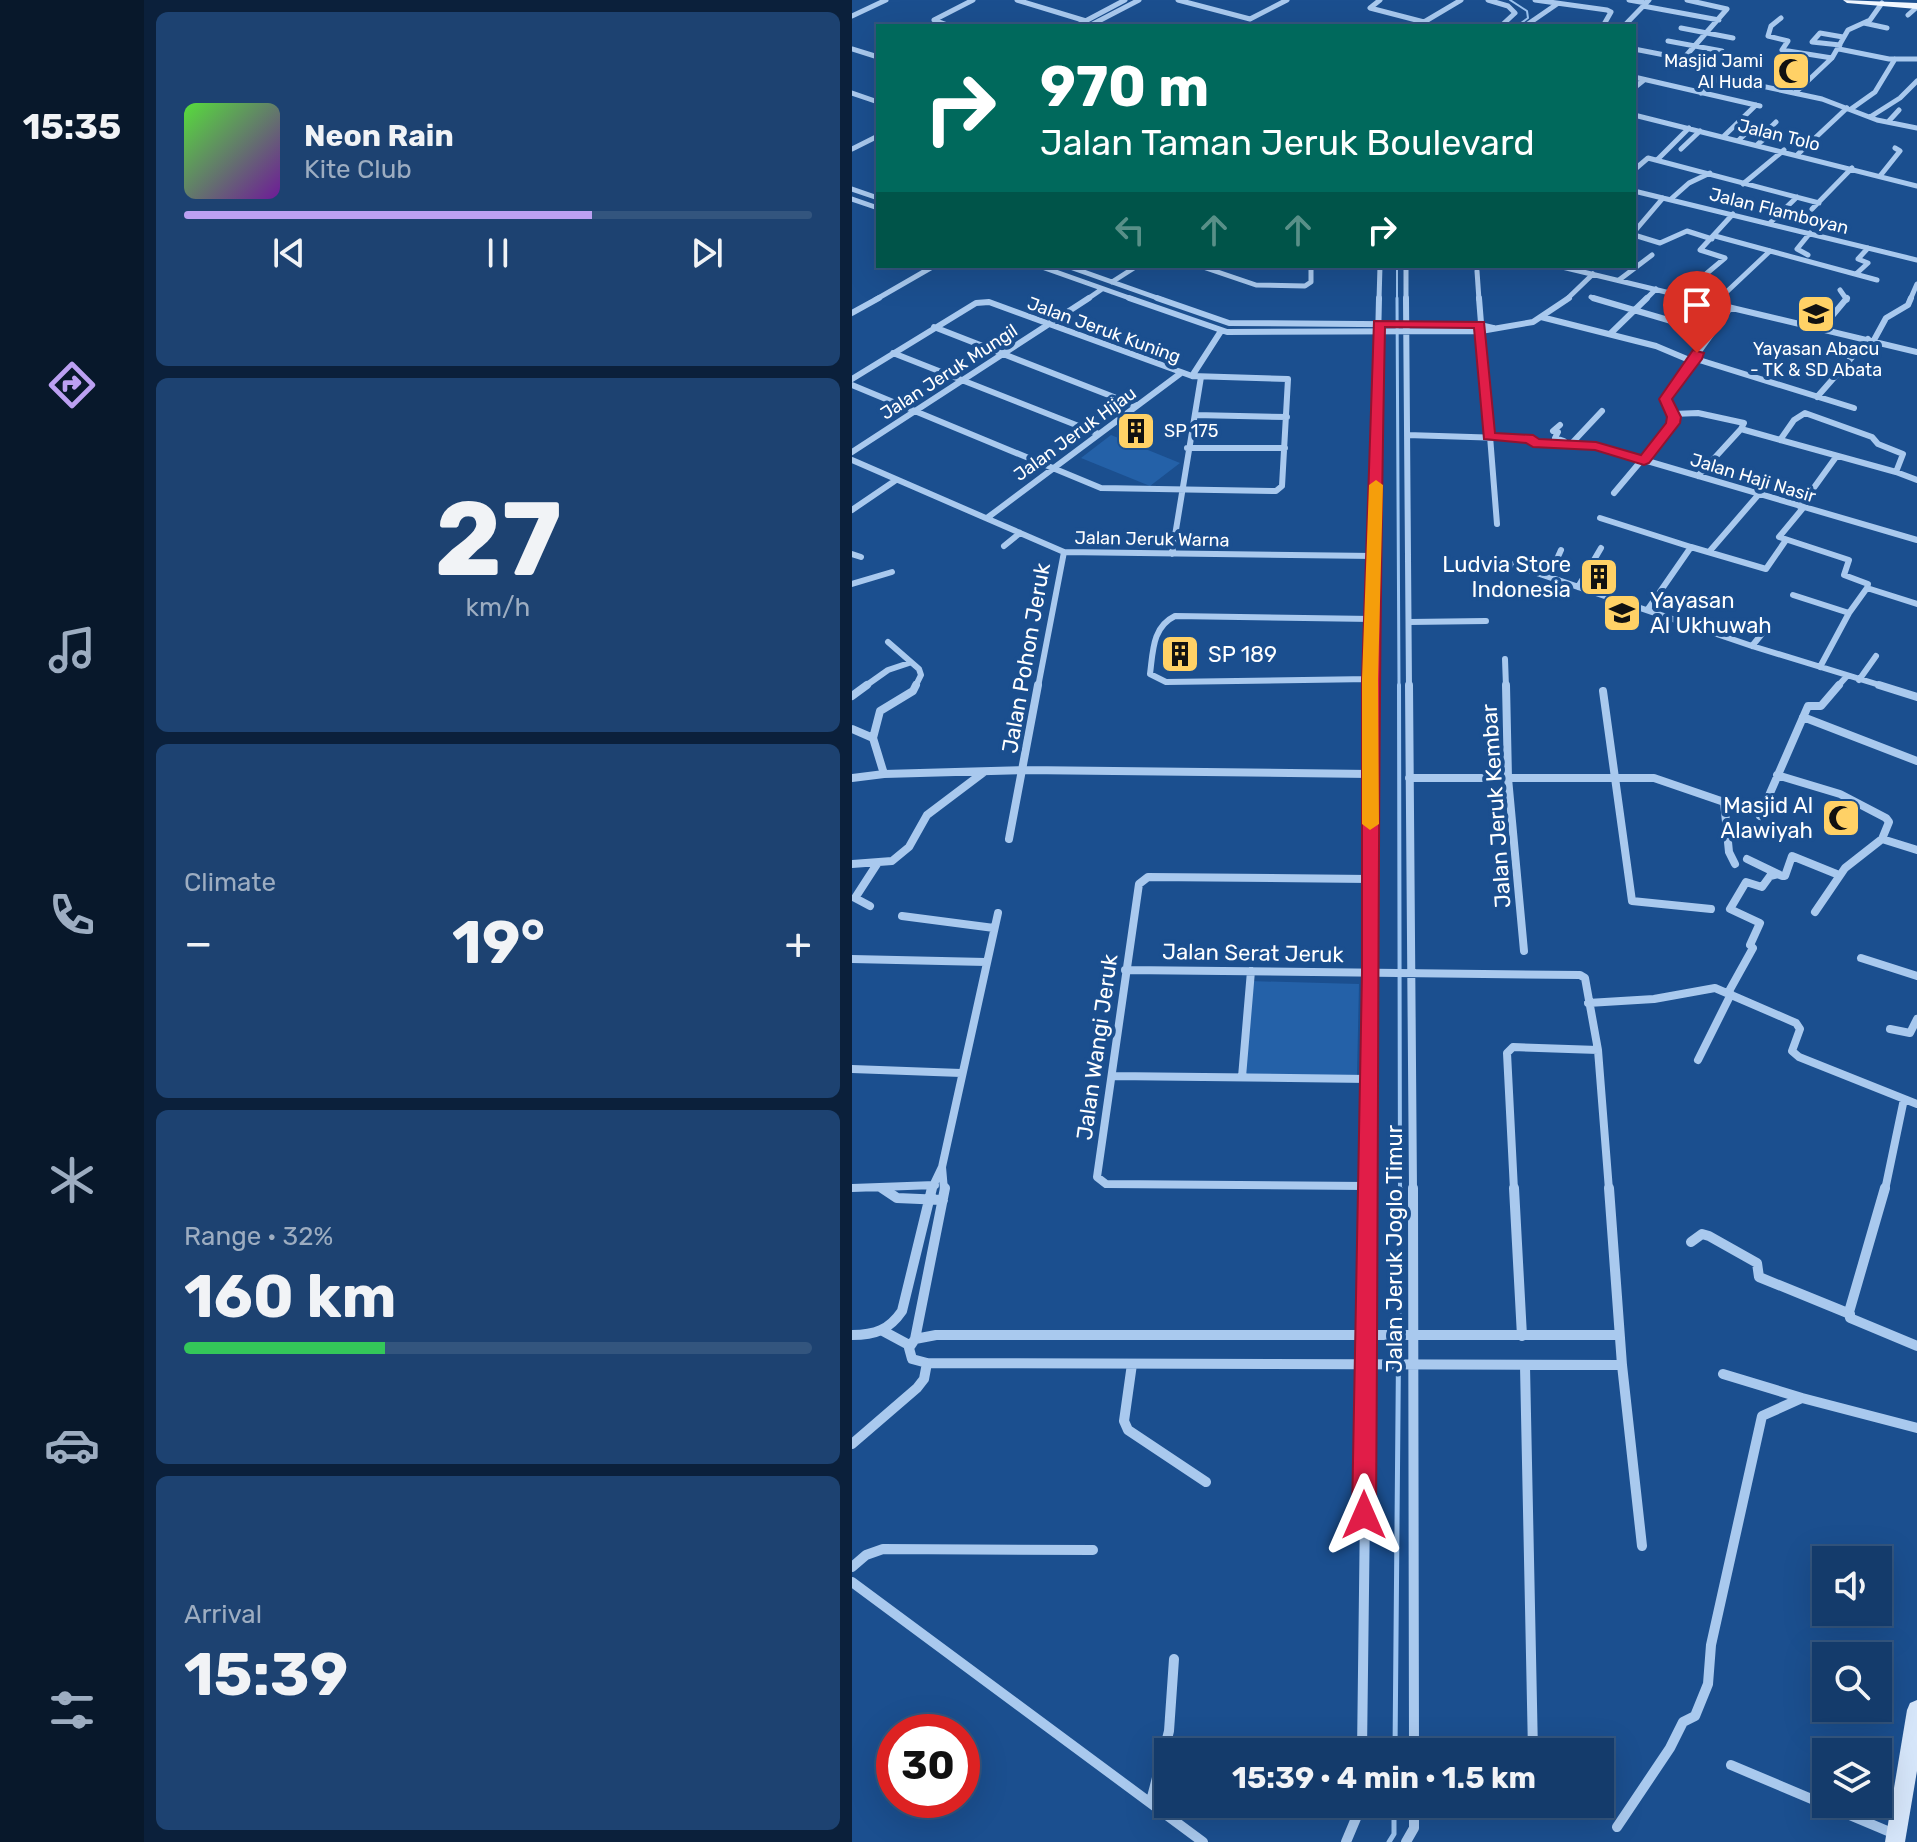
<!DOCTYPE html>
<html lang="en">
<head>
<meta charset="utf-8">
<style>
	body { margin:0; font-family:Rubik,sans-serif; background:#1d4271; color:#f1f3f6; height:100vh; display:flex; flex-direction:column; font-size:30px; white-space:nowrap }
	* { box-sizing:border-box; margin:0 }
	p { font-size:26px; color:#9dadc1 }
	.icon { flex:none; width:44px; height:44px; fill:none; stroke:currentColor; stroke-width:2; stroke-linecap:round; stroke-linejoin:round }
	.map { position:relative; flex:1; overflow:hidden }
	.panel { display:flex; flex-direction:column; gap:12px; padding:12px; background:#0b203b; width:708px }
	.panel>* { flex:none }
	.banner { position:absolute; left:24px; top:24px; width:760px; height:244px; border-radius:0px; box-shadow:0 8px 32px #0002,0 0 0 2px #33557e; background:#00695c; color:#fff; overflow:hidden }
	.fabs { position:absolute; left:960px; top:1546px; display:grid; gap:16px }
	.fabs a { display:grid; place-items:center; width:80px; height:80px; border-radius:0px; background:#143b6b; box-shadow:0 8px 32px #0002,0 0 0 2px #33557e; font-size:40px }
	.speed { position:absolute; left:24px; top:1714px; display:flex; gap:16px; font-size:40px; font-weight:700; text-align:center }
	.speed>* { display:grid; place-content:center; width:104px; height:104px; border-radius:50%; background:#143b6b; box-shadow:0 8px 32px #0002,0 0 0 2px #33557e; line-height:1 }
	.speed .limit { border:12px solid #d22; background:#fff; color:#111 }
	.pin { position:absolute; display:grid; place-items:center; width:68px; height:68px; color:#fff; margin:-82px -34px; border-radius:50% 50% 50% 0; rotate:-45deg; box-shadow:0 0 8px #0007 }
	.pin .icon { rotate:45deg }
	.me { position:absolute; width:88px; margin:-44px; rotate:0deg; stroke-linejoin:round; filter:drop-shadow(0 0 6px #0008) }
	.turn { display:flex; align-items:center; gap:28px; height:168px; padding:0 32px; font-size:36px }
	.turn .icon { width:104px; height:104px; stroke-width:2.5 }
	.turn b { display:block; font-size:56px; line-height:68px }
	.lanes { display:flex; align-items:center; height:76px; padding:0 32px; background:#0003; justify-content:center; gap:40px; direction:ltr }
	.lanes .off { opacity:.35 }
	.big { font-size:60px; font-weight:700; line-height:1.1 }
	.panel .tile { flex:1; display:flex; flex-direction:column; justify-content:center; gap:12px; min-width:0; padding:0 28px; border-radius:12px; background:#1d4271 }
	.panel .dial { align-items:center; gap:0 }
	.dial b { font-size:104px; line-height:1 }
	.song { display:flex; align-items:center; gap:24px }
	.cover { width:96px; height:96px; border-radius:12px; background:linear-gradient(135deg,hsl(110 70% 55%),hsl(280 70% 35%)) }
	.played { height:8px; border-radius:4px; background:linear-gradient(90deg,#bca0f2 65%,#33557e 65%) }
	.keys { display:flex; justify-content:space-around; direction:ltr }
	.heat { display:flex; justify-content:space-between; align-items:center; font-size:44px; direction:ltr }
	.charge { height:12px; border-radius:6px; background:linear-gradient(90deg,#34c759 32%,#33557e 0) }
	.trip { position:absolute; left:302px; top:1738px; width:460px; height:80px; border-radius:0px; background:#143b6b; box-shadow:0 8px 32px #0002,0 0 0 2px #33557e; font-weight:700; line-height:80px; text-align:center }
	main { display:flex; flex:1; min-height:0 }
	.tab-bar { display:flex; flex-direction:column; width:144px; justify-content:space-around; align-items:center; background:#08182b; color:#9dadc1 }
	.tab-bar .icon { width:56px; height:56px }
	.tab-bar .selected { color:#bca0f2 }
	.tab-bar b { font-size:36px; color:#f1f3f6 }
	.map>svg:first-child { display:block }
</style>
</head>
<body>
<main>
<nav class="tab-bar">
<b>15:35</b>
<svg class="icon selected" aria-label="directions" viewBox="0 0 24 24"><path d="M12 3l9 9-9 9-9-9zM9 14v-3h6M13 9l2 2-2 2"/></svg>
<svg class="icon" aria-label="music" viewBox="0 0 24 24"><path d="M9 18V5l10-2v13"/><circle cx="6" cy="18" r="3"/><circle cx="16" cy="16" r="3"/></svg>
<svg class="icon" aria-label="phone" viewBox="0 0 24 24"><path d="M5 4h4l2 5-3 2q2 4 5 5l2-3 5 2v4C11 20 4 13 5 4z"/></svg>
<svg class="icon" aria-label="climate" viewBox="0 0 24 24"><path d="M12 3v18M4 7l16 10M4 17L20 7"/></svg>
<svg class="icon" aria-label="car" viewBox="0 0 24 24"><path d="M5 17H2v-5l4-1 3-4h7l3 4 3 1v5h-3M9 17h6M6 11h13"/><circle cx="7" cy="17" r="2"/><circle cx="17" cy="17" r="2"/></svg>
<svg class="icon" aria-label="filters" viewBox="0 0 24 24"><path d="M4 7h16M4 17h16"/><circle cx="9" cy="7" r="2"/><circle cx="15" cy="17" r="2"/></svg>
</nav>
<section class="panel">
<div class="tile">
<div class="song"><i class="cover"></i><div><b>Neon Rain</b><p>Kite Club</p></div></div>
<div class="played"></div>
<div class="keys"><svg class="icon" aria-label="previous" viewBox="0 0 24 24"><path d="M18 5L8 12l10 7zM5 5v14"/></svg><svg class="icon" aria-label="pause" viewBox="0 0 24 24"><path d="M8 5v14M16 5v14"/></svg><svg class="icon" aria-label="next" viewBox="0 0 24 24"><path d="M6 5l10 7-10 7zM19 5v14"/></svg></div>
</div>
<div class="tile dial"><b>27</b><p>km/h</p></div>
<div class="tile"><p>Climate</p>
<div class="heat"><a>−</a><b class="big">19°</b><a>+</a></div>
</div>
<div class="tile"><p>Range · 32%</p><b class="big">160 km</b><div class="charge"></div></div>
<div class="tile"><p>Arrival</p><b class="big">15:39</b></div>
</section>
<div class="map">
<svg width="1065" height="1842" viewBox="0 0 1065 1842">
	<rect width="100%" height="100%" fill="#1b4f8f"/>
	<!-- green -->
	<path fill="#2461a8" d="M259,435L328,463L298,486L229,458Z
		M397,981L507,984L505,1076L389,1075Z"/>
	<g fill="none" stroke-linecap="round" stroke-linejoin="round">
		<!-- stream-far3 -->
		<path stroke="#9cc4f0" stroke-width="2" d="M658,0L675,11L676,18L665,26
			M545,266V300"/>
		<!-- stream-far2 -->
		<path stroke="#9cc4f0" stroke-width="3" d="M545,298L547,687"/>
		<!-- stream-far1 -->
		<path stroke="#9cc4f0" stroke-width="4" d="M547,685L548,1190"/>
		<!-- stream -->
		<path stroke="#9cc4f0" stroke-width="5" d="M543,1752L548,1188
			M537,1842L542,1834V1804"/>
		<!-- minor-far3 -->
		<path stroke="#a9c9ee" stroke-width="5" d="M165,0L234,21
			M326,0L398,19L435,0
			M528,0L518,8L572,22L609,0
			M636,0L656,6L663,13L649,26
			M683,0L755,10L759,12L751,26
			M777,0L794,3
			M791,6L867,20
			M1056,15L1065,7
			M0,16L34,0
			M929,18L919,26L916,36L936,41L930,50L980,58
			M1012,23L1035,28
			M98,26L82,20L121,0
			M224,26L273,0
			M237,26L287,0
			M673,26L705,4
			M772,26L797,0
			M829,28L881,38
			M816,41L870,51
			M988,45L960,42L968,33L991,37
			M0,49L26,57
			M782,49L859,64
			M987,49L1037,59H1065
			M832,58L875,9L835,0
			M782,77L908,106
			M782,88L792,80
			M0,93L26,102
			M849,93L865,79L872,78L970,99L1025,120L1065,128
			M943,93L980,58L996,30L1018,20L1030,3
			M999,109L1023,92L1043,59
			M782,115L1065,186
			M1018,117L1048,98L1065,81
			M1036,122L1047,110
			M872,136L904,105
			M887,140L900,127
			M906,144L919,133L915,131L924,122
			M0,149L26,136
			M829,149L848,131
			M946,154L995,108
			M805,160L837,128
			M782,170L796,158L967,203
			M1028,176L1048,151L1043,148
			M891,184L932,150
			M0,189L26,198
			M782,191L1065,260
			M0,199L26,208
			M819,199L837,183L858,173
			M960,209L1000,168
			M918,223L945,197
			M782,232L811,198
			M782,235L808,243L835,231L860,239
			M863,236L1025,280
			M956,255L945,249L958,233
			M187,266L283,300
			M215,266L311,300
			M348,266L404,285L453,286L459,282V266
			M554,266V300
			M706,266L847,300
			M625,271L627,300
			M1004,274L1016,263L1006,259L1016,248
			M767,280L800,255
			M260,282L285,266
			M988,290L995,300
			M829,295L873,258L848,250L881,214
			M739,297L748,300
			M23,300L82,266
			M234,300L250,289
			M527,300L528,266
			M714,300L741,274
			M793,300L804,289
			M866,300L918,251
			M1058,300L1065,284"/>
		<!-- minor-far2 -->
		<path stroke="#a9c9ee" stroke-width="6" d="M277,298L375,332L629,331L681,322L717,298
			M305,298L377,323L628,325L641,328
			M554,298L557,687
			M627,298L645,524
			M741,298L857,332
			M838,298L1065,352
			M861,304L868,298
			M0,313L27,298
			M689,317L804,346L842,362
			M82,327L285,406
			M970,328L995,298
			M758,334L795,298
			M1022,340L1034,318L1056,305L1059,298
			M41,353L247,434
			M844,359L1002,408
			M340,376L369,331
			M0,379L124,303L137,302L340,376L436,379L430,486L424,491L249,488L0,385
			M965,397L1016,339
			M821,414L846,413L892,423L889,429
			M343,415L435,417
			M708,425L701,431L706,432L703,438L712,441
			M889,429L1044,472
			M555,435L681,439V443L744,446L1065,540
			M928,440L942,420L953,413L1020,437L1026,444L1051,454L1044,472L1065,480
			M720,443L750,411
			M335,448H433
			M0,452L237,298
			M0,460L212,552L522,556
			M846,476L889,429
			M762,493L821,423L822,417L813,399L878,308
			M948,507L984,457
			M951,508L927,537L997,560L992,575L1016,584L1015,588
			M0,510L44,480
			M135,518L329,373
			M748,518L839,547L796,609
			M152,546L168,533
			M839,547L914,569L934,540
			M857,552L907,494
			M0,554L9,557
			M320,554L349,377
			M653,562L900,646L1034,687
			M697,577L709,550
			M0,584L40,572
			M726,587L749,548
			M1015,588L1065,604
			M941,595L997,613
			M557,622L634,621
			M36,642L67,669L69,675L63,687
			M900,646L918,624
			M653,659L654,687
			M968,667L997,613L1015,588
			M518,679L314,682L298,674C301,652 300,627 323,616L520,619
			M1007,680L1024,656
			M12,687L36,670L57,663
			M186,687L212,552
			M518,687L527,298
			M985,687L995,676"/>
		<!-- minor-far1 -->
		<path stroke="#a9c9ee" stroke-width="8" d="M557,685L561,1190
			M654,685L656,778L672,951
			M1027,685L1065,697
			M751,691L780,901L859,909
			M0,696L15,685
			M951,717L1065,761
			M0,729L21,738L32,774
			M21,738L28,711L61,691L64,685
			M925,775L988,794L1034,818L1037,822L1030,839
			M0,778L32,774L172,770L518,774
			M557,778H802L872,802L877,852L883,864
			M908,816L956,706H969L987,685
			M157,839L186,685
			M895,859L930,876H933L940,856L987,875
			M0,864L40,861L57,847L75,815L132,772
			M18,906L3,898L25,864
			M963,912L993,868L1030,839L1065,850
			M50,916L142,928
			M1009,958L1065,976
			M0,959L134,962
			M273,970L728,975L733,978L746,1050L757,1190
			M876,993L901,948L898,945L908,923L878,909L894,882L910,887L918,876L926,874
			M736,1003L802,999L863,988L944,1023L948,1029L940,1051L947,1057L1065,1104
			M1038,1029L1058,1033L1065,1019
			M846,1060L879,994
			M0,1069L109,1073
			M260,1076L517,1079
			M390,1077L399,971
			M515,1186L254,1184L245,1177L287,884L296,877L518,879
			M0,1188L83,1185
			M29,1188L33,1190
			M79,1190L90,1167
			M92,1190L90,1167L146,913
			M516,1190L518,685
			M662,1190L655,1053L661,1047L746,1050
			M1033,1190L1052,1099"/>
		<!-- minor -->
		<path stroke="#a9c9ee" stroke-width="10" d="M30,1188L45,1198L91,1200
			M93,1188L63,1339L57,1348L60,1359L75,1363L770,1365
			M561,1188L562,1752
			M662,1188L670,1336
			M757,1188L770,1365L790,1546
			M1033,1188L997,1312L998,1318L1065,1346
			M839,1242L850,1234L857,1236L905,1263L907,1277L998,1314
			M31,1331L57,1345
			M0,1335C23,1335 37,1330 50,1311L80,1188
			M63,1339L84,1335H767
			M280,1364L272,1421L276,1430L354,1482
			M673,1366L681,1752
			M871,1374L950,1398
			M0,1444L65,1388L72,1379L75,1363
			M0,1567L14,1555L31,1549L241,1550
			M0,1582L351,1842
			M510,1752L517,1188
			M879,1765L1045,1835
			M299,1801L317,1731L322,1659
			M765,1827L818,1748L831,1722L843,1716L856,1684L859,1645L910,1416L950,1398L1065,1428
			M494,1842L510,1804
			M554,1842L562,1828V1804"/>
		<!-- secondary -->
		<path fill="#d6e6fa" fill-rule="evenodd" d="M1065,1700V1771L1053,1842H1033L1055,1710L1058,1703Z"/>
		<!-- primary -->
		<path fill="#f0f6ff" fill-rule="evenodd" d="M991,0L1065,3V9L995,3Z"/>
	</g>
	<!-- route -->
	<path fill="#e11d48" stroke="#92132f" stroke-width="2" d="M522,321L632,322L643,433L681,435L687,439L744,442L789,455L814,423L815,417L807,399L841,350L852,353L850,359L820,399L829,417L828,423L797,463L792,465L743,450L681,447L674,443L632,439L622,328L533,327C525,723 527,1119 524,1515L520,1523L512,1526L504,1523L500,1515L510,972V679Z"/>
	<!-- slow -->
	<path fill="#f59e0b" d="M524,480L531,485L526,679L527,824L518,830L510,824V679L517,485Z"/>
	<!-- icons -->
	<defs>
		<g id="mosque-square" transform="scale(2)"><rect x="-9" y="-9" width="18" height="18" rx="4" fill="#ffd166" stroke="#1b4f8f"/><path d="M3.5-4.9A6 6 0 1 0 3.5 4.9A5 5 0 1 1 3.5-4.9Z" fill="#111"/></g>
		<g id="school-square" transform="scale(2)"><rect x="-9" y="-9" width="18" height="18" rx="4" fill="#ffd166" stroke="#1b4f8f"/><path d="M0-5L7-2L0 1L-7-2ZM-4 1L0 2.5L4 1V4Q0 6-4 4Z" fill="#111"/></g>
		<g id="building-square" transform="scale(2)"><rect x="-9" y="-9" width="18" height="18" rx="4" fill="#ffd166" stroke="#1b4f8f"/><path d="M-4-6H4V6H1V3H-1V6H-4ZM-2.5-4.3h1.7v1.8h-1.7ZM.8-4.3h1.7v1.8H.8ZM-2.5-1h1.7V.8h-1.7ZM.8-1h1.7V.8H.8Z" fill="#111"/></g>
	</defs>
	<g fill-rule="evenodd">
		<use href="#mosque-square" x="939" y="71"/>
		<use href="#school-square" x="964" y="314"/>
		<use href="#building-square" x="284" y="431"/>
		<use href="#building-square" x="747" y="577"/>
		<use href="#school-square" x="770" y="613"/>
		<use href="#building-square" x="328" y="654"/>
		<use href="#mosque-square" x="989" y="818"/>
	</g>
	<g text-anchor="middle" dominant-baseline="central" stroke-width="8" stroke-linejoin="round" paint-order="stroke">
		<!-- far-poi labels -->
		<g font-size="18" fill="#fff" stroke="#1b4f8f" text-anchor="end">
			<text x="911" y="61">Masjid Jami<tspan x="911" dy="21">Al Huda</tspan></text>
			<text x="964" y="349" text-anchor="middle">Yayasan Abacu<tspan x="964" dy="21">- TK &amp; SD Abata</tspan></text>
			<text x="312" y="431" text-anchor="start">SP 175</text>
		</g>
		<!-- far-street labels -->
		<g font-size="18" fill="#fff" stroke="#1b4f8f">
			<text transform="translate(927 135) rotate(14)">Jalan Tolo</text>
			<text transform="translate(927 211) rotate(14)">Jalan Flamboyan</text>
			<text transform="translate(252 330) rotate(20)">Jalan Jeruk Kuning</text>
			<text transform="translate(97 372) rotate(-33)">Jalan Jeruk Mungil</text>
			<text transform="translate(223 434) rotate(-36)">Jalan Jeruk Hijau</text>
			<text transform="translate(901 478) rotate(17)">Jalan Haji Nasir</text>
			<text transform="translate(300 539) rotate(1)">Jalan Jeruk Warna</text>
		</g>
		<!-- poi labels -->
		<g font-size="22" fill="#fff" stroke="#1b4f8f" text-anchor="end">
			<text x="719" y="564">Ludvia Store<tspan x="719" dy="25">Indonesia</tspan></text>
			<text x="798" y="600" text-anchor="start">Yayasan<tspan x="798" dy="25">Al Ukhuwah</tspan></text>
			<text x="356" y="654" text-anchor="start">SP 189</text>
			<text x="961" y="805">Masjid Al<tspan x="961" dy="25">Alawiyah</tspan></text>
		</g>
		<!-- street labels -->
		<g font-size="22" fill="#fff" stroke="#1b4f8f">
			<text transform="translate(174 658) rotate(-80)">Jalan Pohon Jeruk</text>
			<text transform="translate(644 806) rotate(-94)">Jalan Jeruk Kembar</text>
			<text transform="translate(401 953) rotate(1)">Jalan Serat Jeruk</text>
			<text transform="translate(245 1047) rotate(-82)">Jalan Wangi Jeruk</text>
			<text transform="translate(542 1249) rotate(-90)">Jalan Jeruk Joglo Timur</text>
		</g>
	</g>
</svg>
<div class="fabs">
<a><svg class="icon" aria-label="sound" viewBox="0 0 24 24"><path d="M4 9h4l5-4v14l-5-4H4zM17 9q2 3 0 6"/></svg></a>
<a><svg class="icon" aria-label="search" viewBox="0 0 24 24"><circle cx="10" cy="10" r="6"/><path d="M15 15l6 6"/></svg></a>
<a><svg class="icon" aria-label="layers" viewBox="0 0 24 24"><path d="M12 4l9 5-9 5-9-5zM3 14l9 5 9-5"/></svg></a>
</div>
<div class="speed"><div class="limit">30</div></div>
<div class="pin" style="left:845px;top:353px;background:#d93025"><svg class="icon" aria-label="arrive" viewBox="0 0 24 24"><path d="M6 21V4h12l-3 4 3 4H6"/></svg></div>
<svg class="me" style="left:512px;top:1515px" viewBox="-20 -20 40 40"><path d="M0-17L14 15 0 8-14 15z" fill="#e11d48" stroke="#fff" stroke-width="4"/></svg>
<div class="trip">15:39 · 4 min · 1.5 km</div>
<div class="banner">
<div class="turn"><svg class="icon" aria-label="right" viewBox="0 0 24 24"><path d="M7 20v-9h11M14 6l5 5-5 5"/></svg><div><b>970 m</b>Jalan Taman Jeruk Boulevard</div></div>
<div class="lanes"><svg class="icon off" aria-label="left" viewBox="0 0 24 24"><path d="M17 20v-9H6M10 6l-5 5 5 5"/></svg><svg class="icon off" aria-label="ahead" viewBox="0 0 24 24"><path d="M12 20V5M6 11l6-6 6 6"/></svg><svg class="icon off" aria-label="ahead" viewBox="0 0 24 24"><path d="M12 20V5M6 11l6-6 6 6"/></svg><svg class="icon" aria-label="right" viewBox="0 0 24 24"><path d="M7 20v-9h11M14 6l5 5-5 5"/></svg></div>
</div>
</div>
</main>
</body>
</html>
